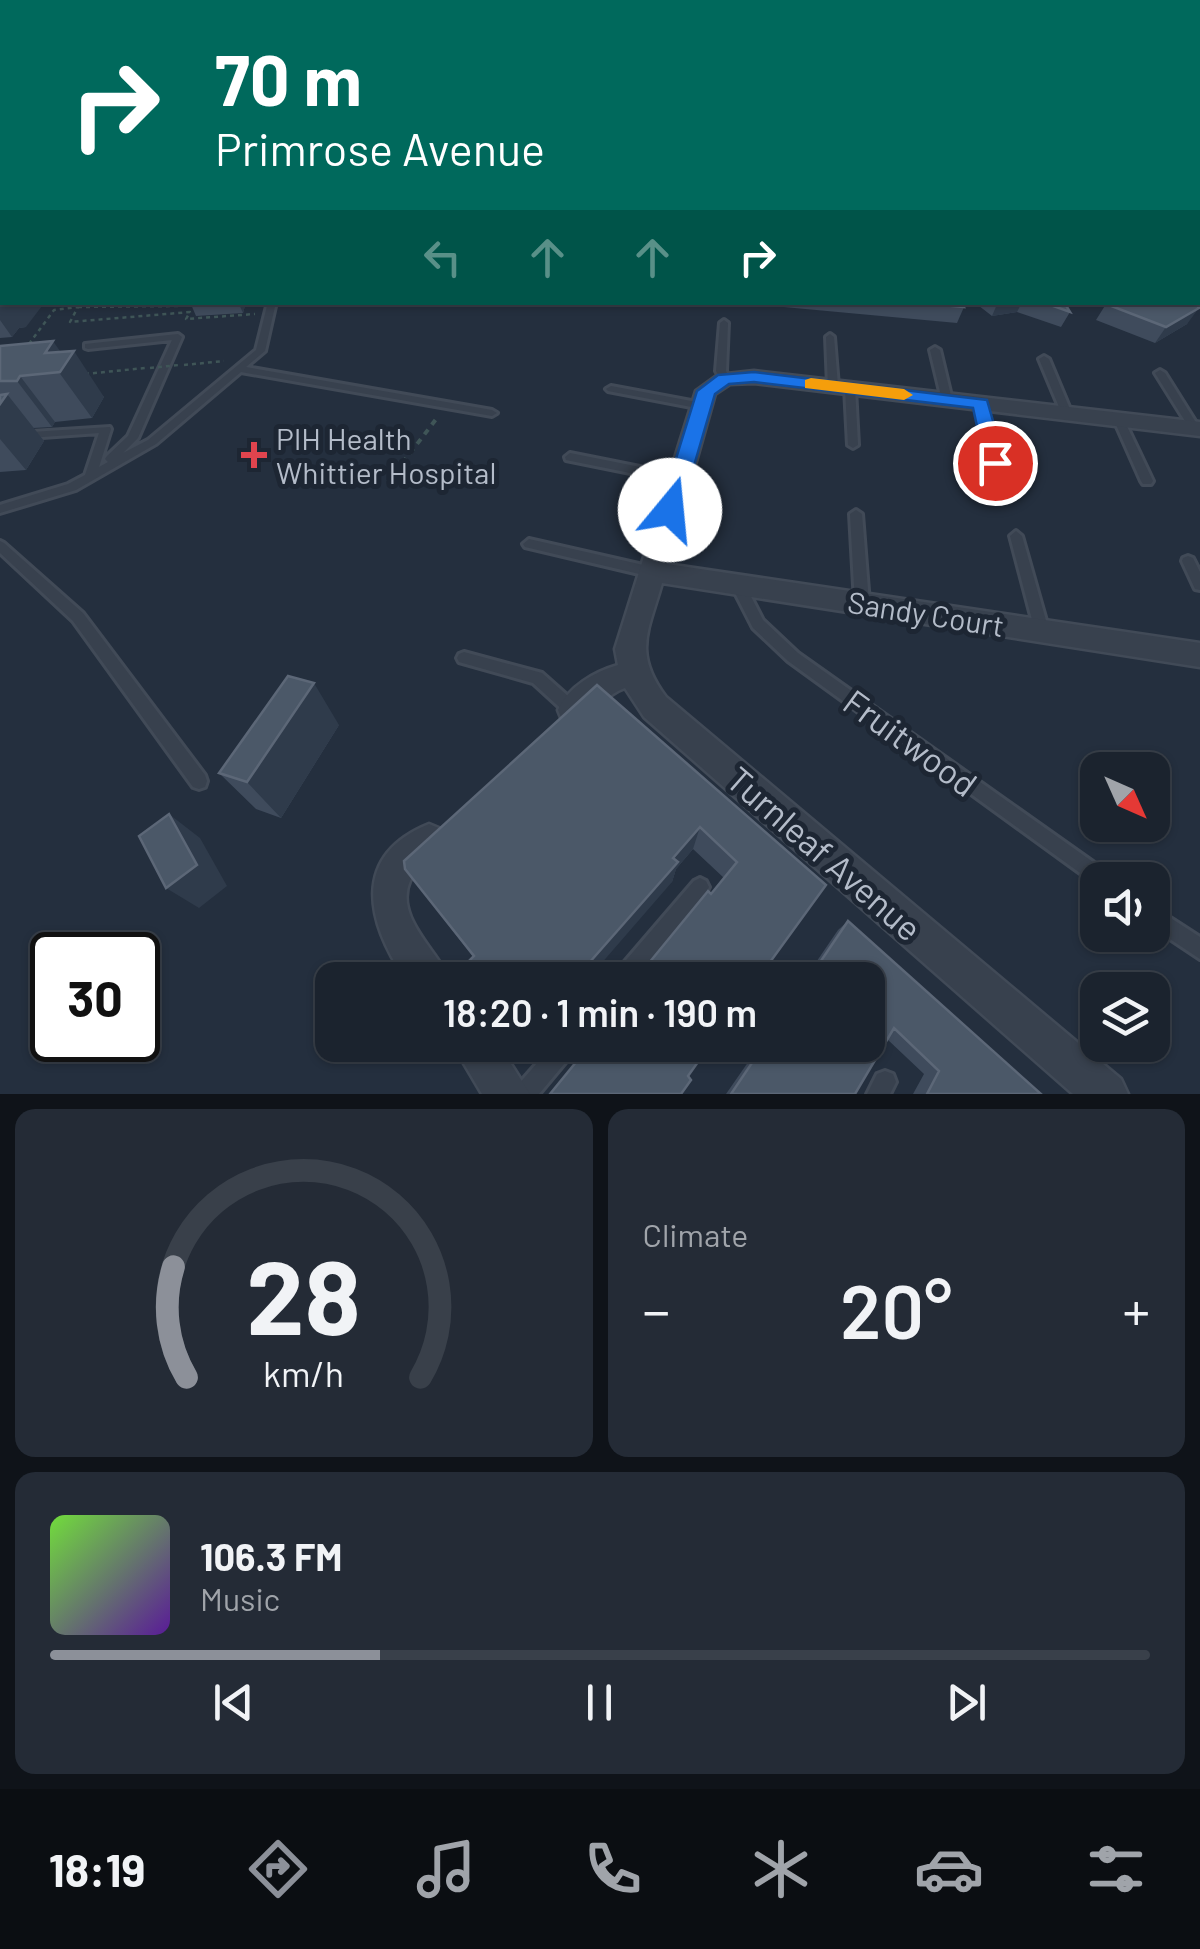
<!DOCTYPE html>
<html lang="en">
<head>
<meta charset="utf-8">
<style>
	body { margin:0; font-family:Barlow,sans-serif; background:#242b36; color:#f1f3f6; height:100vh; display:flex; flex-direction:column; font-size:38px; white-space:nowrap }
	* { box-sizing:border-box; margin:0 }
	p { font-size:32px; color:#a0a4aa }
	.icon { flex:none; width:55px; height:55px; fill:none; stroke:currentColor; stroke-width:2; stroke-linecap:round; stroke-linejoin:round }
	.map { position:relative; height:1094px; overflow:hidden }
	.drawer { display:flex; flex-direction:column; gap:15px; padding:15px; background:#0f1319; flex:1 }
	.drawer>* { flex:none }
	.guide { position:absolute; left:0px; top:0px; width:1200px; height:305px; box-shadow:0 2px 8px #0004,0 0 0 2px #39404a; background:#00695c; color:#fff; overflow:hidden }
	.needle { width:65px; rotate:135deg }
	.controls { position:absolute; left:1080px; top:752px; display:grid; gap:20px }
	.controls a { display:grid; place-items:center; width:90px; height:90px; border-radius:20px; background:#1b232e; box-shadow:0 2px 8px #0004,0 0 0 2px #39404a; font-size:50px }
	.speed { position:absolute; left:30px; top:932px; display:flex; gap:20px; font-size:50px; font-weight:700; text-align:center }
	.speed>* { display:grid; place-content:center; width:130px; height:130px; border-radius:50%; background:#1b232e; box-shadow:0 2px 8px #0004,0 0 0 2px #39404a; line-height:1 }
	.speed .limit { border:5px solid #111; border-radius:15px; background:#fff; color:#111 }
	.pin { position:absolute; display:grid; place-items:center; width:85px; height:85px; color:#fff; margin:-42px; border:5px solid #fff; border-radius:50%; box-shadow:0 2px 10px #0007 }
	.me { position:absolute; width:110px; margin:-55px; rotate:17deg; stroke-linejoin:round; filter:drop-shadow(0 0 8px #0008) }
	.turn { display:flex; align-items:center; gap:35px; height:210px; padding:0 50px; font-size:45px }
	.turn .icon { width:130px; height:130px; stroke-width:2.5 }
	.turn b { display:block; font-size:70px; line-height:85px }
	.lanes { display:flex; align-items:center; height:95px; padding:0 50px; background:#0003; justify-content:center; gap:50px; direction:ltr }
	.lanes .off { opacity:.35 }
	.big { font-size:75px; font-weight:600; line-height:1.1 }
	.drawer .widget { flex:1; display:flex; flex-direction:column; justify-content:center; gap:15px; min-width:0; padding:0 35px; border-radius:20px; background:#242b36 }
	.drawer .dial { align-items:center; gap:0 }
	.dial svg { height:260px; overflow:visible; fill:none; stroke:#39404a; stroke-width:7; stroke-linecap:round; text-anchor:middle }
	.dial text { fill:#f1f3f6; stroke:none }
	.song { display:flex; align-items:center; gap:30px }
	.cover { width:120px; height:120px; border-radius:15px; background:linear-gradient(135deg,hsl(100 70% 55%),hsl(270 70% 35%)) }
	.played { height:10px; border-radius:5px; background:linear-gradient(90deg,#8c9099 30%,#39404a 30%) }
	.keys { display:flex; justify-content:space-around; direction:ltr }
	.heat { display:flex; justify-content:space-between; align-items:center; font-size:55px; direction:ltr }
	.drawer .tiles { flex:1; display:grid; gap:15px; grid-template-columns:1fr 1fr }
	.widget:last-child { grid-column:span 2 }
	.trip { position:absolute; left:315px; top:962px; width:570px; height:100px; border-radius:20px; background:#1b232e; box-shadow:0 2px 8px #0004,0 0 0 2px #39404a; font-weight:600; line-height:100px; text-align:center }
	.tabs { display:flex; height:160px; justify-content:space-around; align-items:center; background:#0b0e12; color:#a0a4aa }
	.tabs .icon { width:70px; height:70px }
	.tabs .current { color:#8c9099 }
	.tabs b { font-size:45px; color:#f1f3f6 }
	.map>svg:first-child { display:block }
</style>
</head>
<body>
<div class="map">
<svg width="1200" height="1094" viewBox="0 0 1200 1094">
	<rect width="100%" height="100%" fill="#242f3e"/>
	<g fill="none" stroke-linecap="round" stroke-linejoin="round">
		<!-- service casing -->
		<g stroke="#414a57" stroke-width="6">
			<path id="service" d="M268,302H276L265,351L246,367L492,410L497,413L492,416L241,372L156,444L76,490L0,513V505L68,484L85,475L99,433L0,440V434L110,427L111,429L99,467L108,462L105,459L107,456L128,436L172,340L88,349L85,348V344L178,334L182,337L138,438L123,453L148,440L256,350Z
				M724,320L728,323L726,371L730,379L725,382L722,381L716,371L720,323Z
				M830,334L834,337L838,386L833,389L828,386L826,337Z
				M935,347L940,350L952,400L951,402H943L942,400L930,350Z
				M1044,356L1049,359L1072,414L1071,416L1067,417L1062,414L1039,359Z
				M1160,370L1165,373L1200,429L1199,431H1191L1190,429L1155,373Z
				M850,385L855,388L858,445L853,448L848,445L845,388Z
				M611,386L702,403L707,406L702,409L608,391L606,389Z
				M981,401L986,404L1001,463L995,467L989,463L976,404Z
				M1119,417L1124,420L1153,481L1151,484H1143L1141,481L1114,420Z
				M570,453L680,475L686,479L680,483L566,460L565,457Z
				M856,510L862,514L869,603L867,607L862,608L857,607L855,603L850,514Z
				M1016,531L1022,536L1049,631L1047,635L1042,637L1037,635L1035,631L1010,536Z
				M529,539L652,567L657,568L658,572L657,576L652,577L525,547L523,544Z
				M0,541L4,543L83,613L205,775L207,781L205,787L199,789L193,787L73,621L0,553Z
				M1188,556L1193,558L1200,572V590L1195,589L1182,561L1183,558Z
				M738,580L743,581L763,620L798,653L1110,874L1113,880H1098V886L788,661L753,628L731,585L733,581Z
				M464,652L542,673L578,705L581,710L578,715L573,717L568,715L533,683L459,662L457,658L459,654Z
				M700,878L706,881L709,887L706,893L635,980H612L615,973L694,881Z
				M1152,906L1200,937V959L1152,927Z
				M553,1045H577L574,1052L539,1094H514L517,1086Z
				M885,1071L893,1074L896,1082L890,1094H867L877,1074Z"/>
		</g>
		<!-- minor casing -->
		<g stroke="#414a57" stroke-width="5">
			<path id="minor" d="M1198,153L1200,154V168L1198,167Z
				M754,371L1200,422V436L754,383L730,384L715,394L667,564L1200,643V667L662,583C648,632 633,653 666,697L1121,1079L1128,1094H1073L644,717L625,688C604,695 593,716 573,724L562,720L558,710C568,687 594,672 618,665L615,649L696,391L718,375Z
				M429,824L441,829L446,841C439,859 418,864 410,881C394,917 438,951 450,980H406C367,923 350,856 429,824Z
				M453,1045H499L530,1094H482Z"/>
		</g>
		<!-- path-far1 -->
		<path stroke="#3f5557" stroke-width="2.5" stroke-dasharray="4 4" stroke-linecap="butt" d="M78,307L180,306
			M29,344L54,310L78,307L70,322L190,312L186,319L255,314
			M184,365L224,361
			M85,374L145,368"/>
		<!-- path -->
		<path stroke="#3f5557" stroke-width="4" stroke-dasharray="6 6" stroke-linecap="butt" d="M388,482L437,418"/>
		<!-- service -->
		<use href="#service" fill="#38414e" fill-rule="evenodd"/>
		<!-- minor -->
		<use href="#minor" fill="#38414e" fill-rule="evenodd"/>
		<!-- path-bridge -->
		<path stroke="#3f5557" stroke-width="2.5" stroke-dasharray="4 4" stroke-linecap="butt" d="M150,368L179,365"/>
	</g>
	<!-- wall -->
	<path fill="#3f4b5c" d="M0,144L2,302L26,327L19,328L12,337L0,338Z
		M1198,179H1200V228L1198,226Z
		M1200,232V306L1196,304L1187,324L1155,343L1096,320L1106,304L1109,302H1198V233Z
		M190,302H246L243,313L196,316Z
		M730,302H962L964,307L957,323Z
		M974,302H1064L1070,312L1061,327L1017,312L992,316Z
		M0,346L60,352L104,397L92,418L55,422L52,427L33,428L44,441L26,470L0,472Z
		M597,685L826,885L711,894L724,878L693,849L676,869L672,882L473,957L405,869Z
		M339,725L281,818L256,809L219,773Z
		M848,921L1041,1094H913L924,1074L887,1039L855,1094H726L760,1045H868V980H804L838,930Z"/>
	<!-- shaded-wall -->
	<path fill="#2f3b4b" d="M2,160V273L0,270V162Z
		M2,278V302H45L26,327L19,328L12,337L0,320V280Z
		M238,302H246L243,313Z
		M998,302H1022L1017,312L992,316Z
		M1199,308L1187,324L1155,343L1166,327Z
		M53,341L67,361L74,351L104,397L92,418L45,353Z
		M20,376L55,422L52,427L17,381Z
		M7,394L44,441L26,470L0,439V404Z
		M314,683L339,725L281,818L247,782Z
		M169,814L200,838L227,886L199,908L166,888Z
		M700,827L693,849L676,869L672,882L587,980H574Z
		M513,1045H524L519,1051Z"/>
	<!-- building -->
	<path fill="#4b5868" stroke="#5c6777" stroke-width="2.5" d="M0,144H2V160L0,162Z
		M1198,179H1200V207L1198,206Z
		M1200,232V285L1198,284V233Z
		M0,233H2V278L0,280Z
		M911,302H962L964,307Z
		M1042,302H1064L1070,312Z
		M1109,302H1194L1199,308L1166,327L1106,304Z
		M53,341L45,353L74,351L60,372L20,376L17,381H0V346Z
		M7,394L0,404V395Z
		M288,676L314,683L247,782L219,773Z
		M597,685L826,885L757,980H635L708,891L711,894L737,862L700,827L673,858L678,862L574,980H466L459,971L474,956L405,869L404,861Z
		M169,814L197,865L166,888L139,836Z
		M848,921L1041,1094H927L939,1071L894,1028L855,1094H731L764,1045H868V980H808Z
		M590,1045H710L688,1076L691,1080L681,1094H550Z"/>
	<!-- sky -->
	<linearGradient id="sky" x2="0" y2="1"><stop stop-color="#141a22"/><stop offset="0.48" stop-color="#3f4d63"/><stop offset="1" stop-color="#3f4d63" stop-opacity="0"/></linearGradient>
	<rect width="1200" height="298" fill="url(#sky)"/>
	<!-- route -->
	<path fill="#1a73e8" stroke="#114b97" stroke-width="2.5" d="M754,372L987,400L1005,463L995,470L985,463L973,408L754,382L729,384L715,394L681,510L670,517L663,515L660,510L697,391L718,375Z"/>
	<!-- slow -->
	<path fill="#f59e0b" d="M811,378L904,389L913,395L904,400L805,388V380Z"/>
	<!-- markers -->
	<path fill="#e0444e" stroke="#1d2633" stroke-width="4" d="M249 440h10v10h10v10h-10v10h-10v-10h-10v-10h10z"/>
	<g text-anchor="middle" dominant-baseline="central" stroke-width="10" stroke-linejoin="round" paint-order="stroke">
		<!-- poi labels -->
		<g font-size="30" fill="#b4bcc9" stroke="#1d2633" text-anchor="start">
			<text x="276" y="438">PIH Health<tspan x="276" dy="34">Whittier Hospital</tspan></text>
		</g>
		<!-- street labels -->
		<g font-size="30" fill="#b4bcc9" stroke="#1d2633">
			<text transform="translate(926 613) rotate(9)">Sandy Court</text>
		</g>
		<!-- near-street labels -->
		<g font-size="35" fill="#b4bcc9" stroke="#1d2633">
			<text transform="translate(911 742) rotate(36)">Fruitwood</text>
			<text transform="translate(825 853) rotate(41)">Turnleaf Avenue</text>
		</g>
	</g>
</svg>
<div class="controls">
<a><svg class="needle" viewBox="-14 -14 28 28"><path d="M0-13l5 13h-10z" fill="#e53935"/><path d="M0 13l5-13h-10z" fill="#a0a4aa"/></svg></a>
<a><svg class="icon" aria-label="sound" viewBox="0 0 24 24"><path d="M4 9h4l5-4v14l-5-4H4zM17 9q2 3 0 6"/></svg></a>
<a><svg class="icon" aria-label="layers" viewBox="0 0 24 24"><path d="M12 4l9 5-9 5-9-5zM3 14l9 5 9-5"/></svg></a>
</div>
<div class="speed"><div class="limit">30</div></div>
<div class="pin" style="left:995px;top:463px;background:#d93025"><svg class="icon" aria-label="arrive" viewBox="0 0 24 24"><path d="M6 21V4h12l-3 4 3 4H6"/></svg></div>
<svg class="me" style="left:670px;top:510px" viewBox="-20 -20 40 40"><circle r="19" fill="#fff"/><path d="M0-13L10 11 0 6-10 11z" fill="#1a73e8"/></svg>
<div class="trip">18:20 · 1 min · 190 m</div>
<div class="guide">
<div class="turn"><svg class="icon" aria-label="right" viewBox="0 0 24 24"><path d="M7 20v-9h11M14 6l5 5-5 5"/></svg><div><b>70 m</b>Primrose Avenue</div></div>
<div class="lanes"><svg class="icon off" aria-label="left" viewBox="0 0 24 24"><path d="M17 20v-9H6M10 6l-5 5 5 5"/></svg><svg class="icon off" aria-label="ahead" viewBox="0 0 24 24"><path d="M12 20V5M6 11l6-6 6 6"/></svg><svg class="icon off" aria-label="ahead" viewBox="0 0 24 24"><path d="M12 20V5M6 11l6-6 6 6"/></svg><svg class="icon" aria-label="right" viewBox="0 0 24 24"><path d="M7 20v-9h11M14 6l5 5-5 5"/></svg></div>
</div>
</div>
<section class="drawer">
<div class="tiles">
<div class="widget dial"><svg viewBox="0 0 100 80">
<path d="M14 69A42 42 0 1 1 86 69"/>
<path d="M14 69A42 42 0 0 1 10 35" stroke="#8c9099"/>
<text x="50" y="56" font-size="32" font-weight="700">28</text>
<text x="50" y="72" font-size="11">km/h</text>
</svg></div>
<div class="widget"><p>Climate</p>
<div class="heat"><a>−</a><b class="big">20°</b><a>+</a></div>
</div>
<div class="widget">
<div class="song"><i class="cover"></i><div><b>106.3 FM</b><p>Music</p></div></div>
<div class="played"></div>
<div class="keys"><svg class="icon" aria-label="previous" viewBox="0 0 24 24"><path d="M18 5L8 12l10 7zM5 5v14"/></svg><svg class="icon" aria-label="pause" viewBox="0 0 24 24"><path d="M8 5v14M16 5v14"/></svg><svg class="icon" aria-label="next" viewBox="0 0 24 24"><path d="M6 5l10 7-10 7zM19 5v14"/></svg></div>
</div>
</div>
</section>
<nav class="tabs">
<b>18:19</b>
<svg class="icon current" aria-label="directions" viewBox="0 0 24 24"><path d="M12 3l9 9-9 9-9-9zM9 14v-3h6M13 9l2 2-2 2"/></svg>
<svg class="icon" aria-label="music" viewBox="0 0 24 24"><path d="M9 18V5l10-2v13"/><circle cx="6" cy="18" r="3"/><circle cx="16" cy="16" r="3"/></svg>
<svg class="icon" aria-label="phone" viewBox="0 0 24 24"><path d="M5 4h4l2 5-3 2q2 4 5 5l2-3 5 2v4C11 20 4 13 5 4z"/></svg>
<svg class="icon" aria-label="climate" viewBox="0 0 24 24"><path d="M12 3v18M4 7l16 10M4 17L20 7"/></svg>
<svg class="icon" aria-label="car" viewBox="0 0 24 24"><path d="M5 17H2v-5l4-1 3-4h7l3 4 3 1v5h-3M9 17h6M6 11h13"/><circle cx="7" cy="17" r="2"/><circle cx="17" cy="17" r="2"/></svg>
<svg class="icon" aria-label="filters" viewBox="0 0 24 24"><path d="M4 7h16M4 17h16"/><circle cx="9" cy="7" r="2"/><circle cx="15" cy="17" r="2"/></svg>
</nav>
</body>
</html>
